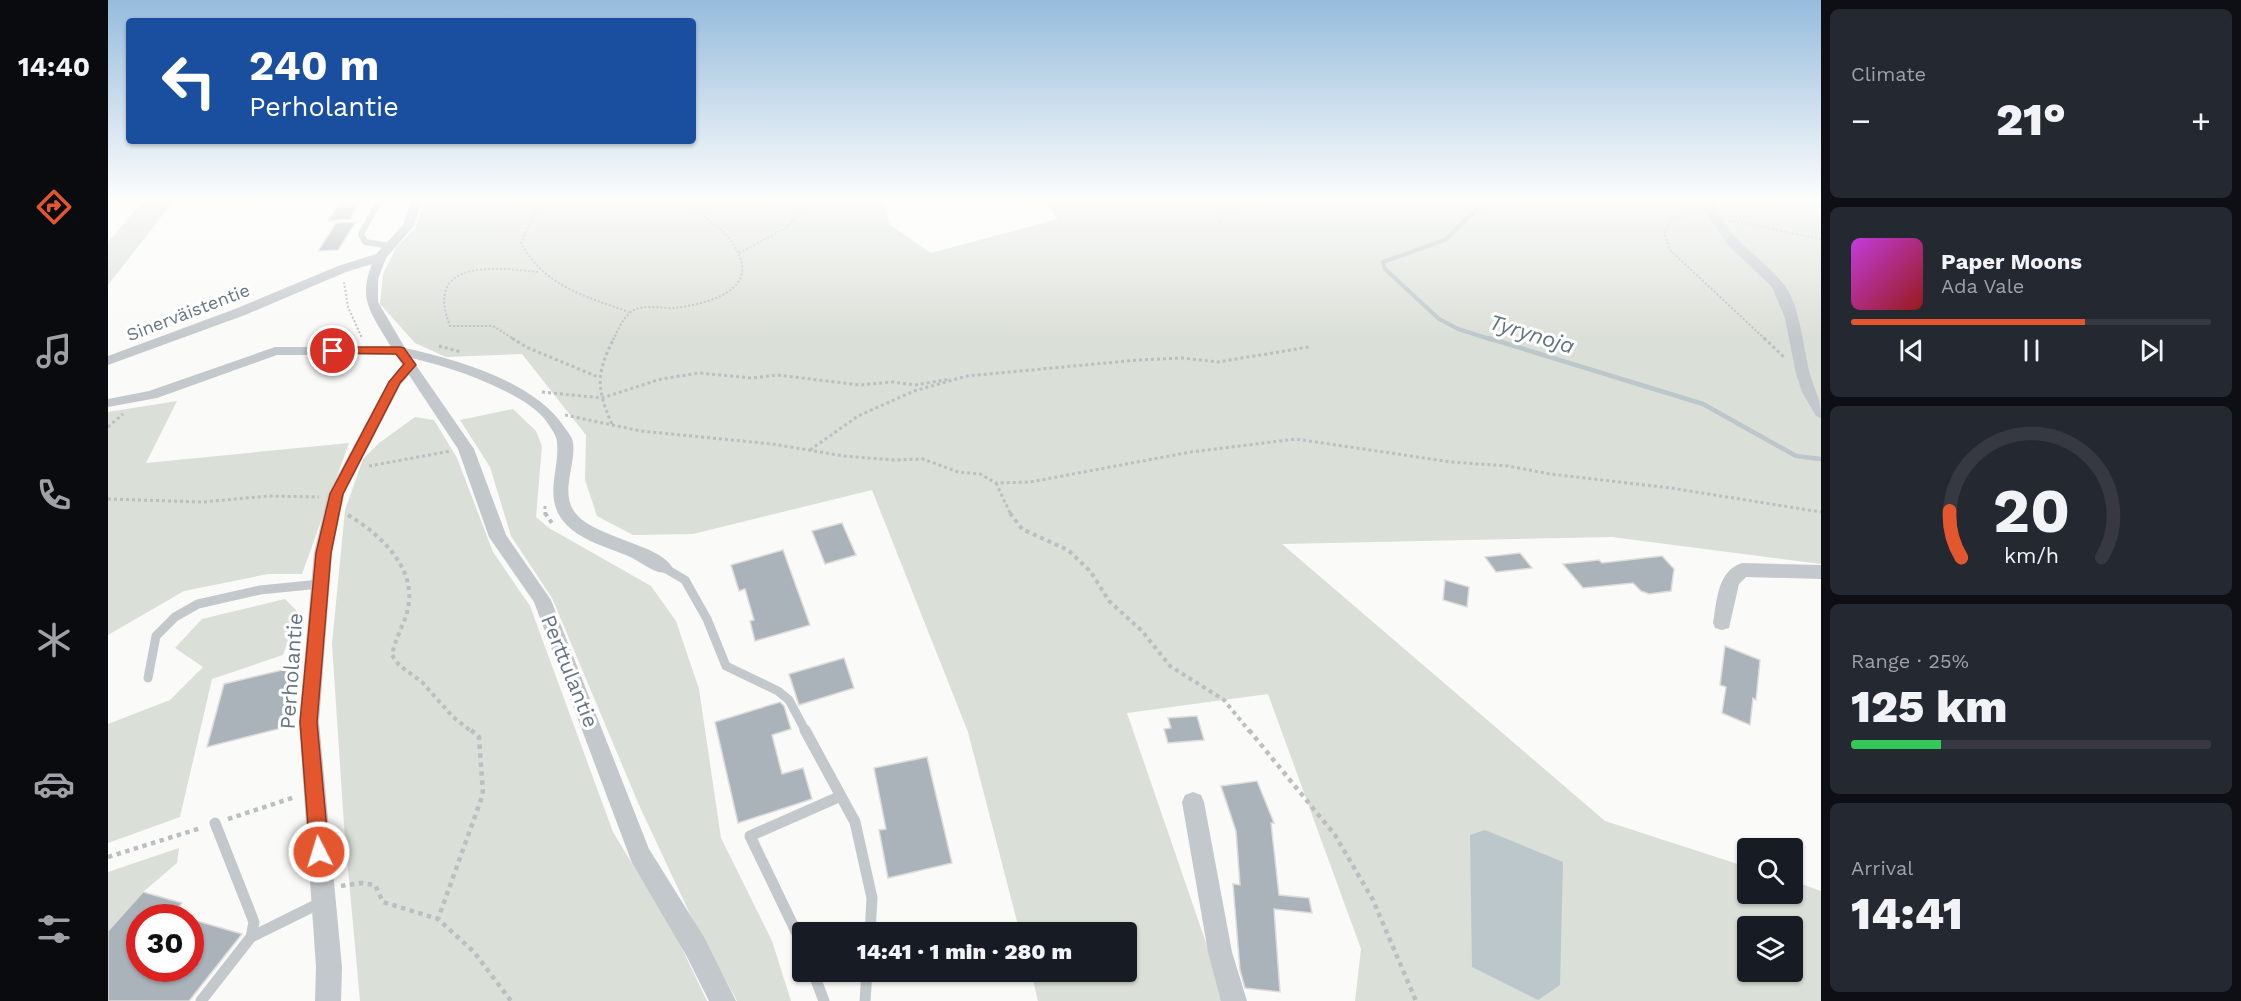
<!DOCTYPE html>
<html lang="en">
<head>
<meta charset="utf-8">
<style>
	body { margin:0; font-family:"Work Sans",sans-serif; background:#242831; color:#f1f3f6; height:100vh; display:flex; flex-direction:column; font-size:22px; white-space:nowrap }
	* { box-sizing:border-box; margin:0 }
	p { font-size:20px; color:#9ea1a6 }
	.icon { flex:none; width:33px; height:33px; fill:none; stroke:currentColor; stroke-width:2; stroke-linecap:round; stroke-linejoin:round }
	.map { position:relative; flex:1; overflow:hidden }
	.details { display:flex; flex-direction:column; gap:9px; padding:9px; background:#0d0f14; width:420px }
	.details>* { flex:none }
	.guide { position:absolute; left:18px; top:18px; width:570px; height:126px; border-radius:6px; box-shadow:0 2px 4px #0004; background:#1a4fa0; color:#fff; overflow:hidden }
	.fabs { position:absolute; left:1629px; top:838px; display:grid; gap:12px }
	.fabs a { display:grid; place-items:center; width:66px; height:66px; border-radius:6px; background:#171b24; box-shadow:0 2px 4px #0004; font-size:30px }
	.speed { position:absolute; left:18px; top:904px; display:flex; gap:12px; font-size:30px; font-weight:700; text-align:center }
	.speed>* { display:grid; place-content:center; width:78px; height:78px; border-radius:50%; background:#171b24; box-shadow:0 2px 4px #0004; line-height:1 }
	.speed .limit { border:9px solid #d22; background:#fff; color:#111 }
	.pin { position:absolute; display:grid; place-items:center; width:51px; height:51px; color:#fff; margin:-26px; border:3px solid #fff; border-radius:50%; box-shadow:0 2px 6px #0007 }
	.me { position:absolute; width:66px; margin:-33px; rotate:355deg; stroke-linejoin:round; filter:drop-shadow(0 0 4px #0008) }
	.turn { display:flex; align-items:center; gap:21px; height:126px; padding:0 24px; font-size:27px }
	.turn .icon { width:78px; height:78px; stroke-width:2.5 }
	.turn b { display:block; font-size:42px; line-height:51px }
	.big { font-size:45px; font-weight:800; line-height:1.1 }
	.details .card { flex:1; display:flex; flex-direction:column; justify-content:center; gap:9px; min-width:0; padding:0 21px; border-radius:9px; background:#242831 }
	.details .dial { align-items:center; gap:0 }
	.dial svg { height:156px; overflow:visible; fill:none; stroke:#363941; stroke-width:7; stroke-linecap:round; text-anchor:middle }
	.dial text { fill:#f1f3f6; stroke:none }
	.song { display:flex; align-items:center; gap:18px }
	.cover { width:72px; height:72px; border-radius:9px; background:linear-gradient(135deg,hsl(290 70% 55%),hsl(0 70% 35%)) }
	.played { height:6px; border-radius:3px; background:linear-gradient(90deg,#e4572e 65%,#363941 65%) }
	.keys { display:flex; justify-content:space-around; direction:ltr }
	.heat { display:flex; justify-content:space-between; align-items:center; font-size:33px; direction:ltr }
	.charge { height:9px; border-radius:4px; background:linear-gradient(90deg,#34c759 25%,#363941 0) }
	.trip { position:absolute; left:684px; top:922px; width:345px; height:60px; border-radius:6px; background:#171b24; box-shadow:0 2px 4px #0004; font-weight:800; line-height:60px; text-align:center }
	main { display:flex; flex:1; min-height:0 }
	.tab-bar { display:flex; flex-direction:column; width:108px; justify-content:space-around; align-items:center; background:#090b0e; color:#9ea1a6 }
	.tab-bar .icon { width:42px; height:42px }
	.tab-bar .on { color:#e4572e }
	.tab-bar b { font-size:27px; color:#f1f3f6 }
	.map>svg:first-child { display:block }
</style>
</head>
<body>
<main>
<nav class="tab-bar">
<b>14:40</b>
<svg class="icon on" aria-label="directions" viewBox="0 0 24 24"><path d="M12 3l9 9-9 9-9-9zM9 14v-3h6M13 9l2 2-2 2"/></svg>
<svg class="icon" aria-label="music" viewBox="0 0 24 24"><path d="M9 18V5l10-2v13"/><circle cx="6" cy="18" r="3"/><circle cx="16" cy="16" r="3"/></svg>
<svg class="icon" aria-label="phone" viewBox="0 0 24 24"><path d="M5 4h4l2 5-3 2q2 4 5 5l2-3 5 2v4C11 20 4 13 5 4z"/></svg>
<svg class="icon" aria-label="climate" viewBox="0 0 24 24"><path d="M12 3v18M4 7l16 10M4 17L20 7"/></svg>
<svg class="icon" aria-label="car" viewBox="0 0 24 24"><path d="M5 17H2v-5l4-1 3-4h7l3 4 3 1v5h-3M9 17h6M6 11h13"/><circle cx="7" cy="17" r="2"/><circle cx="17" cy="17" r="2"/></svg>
<svg class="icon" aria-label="filters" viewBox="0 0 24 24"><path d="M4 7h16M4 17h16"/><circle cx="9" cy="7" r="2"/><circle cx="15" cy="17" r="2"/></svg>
</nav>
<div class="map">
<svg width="1713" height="1001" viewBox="0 0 1713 1001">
	<rect width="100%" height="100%" fill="#fafaf8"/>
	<!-- green -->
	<path fill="#dadfd7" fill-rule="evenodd" d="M38,198H68L0,285V242Z
		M318,198H776L781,224L823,253L950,219L935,198H1713V564L1504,537L1174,544L1497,821L1639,867L1640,894H1684L1685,881L1713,891V1001H1247L1253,949L1160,694L1019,713L1118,1001H930L923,972H1018V933H912L860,732L764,490L585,534L525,535L489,516L477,480L478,435L414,354L338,357L307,343L272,304L275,274L288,248L308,227ZM1640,927H1684V972H1640Z
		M69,401L38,463L241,443L194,574H160L76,591L0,635V412Z
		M405,409L428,431L434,446L428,517L441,528L543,586L568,621L591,689L613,838L664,941L683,1001H629L581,912L531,805L444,598L403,536L382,467L352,420Z
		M307,417L326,420L349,458L385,552L422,606L505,832L568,936L599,1001H252L236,825L224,644L237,510L255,459L271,443Z
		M177,599L191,613L175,655L104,679L72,817L0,843V724L62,700L95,667L67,648L94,619Z
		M71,848L69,863L35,892L0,931V872Z"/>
	<!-- water -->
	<path fill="#bbc7cb" d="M1377,830L1455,862L1452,985L1430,1000L1364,967L1362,835Z"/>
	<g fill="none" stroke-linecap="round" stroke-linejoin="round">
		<!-- stream-far1 -->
		<path stroke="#bbc7cb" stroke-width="4" d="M1385,340L1350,329L1331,319L1277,269L1275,262L1337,240L1370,208L1398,198"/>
		<!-- stream -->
		<path stroke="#bbc7cb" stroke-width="4.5" d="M1380,338L1595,404L1688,456L1713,459"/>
	</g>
	<!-- building -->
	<path fill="#aab3b9" stroke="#dcdcda" stroke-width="1.5" d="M235,198H255L242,219L220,221Z
		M248,222L230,250L210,251L228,223Z
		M734,523L748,555L717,564L704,531Z
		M675,550L702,625L647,641L642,621L646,620L637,589L631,591L623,565Z
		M1412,553L1424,568L1388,572L1377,557Z
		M1554,556L1566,569L1563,591L1541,594L1533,591L1525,583L1475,588L1455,564L1491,560L1494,563Z
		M1337,580L1361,587L1359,607L1335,600Z
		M1617,646L1652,660L1648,700L1645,698L1642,725L1614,713L1618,687L1612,685Z
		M736,658L746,688L691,705L681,674Z
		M187,667L174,728L99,747L116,684Z
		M672,702L676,706L683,729L664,735L674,774L695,768L704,799L630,823L607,722Z
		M1089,716L1096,740L1060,743L1056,729L1063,728L1060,718Z
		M819,757L844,863L780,878L771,830L778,829L766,768Z
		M1149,781L1166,823H1163L1171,895L1201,898L1204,913L1166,909L1172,992L1137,988L1132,970L1125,884L1132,885L1128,831L1113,786Z
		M35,892L74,903L62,918H32V969L51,972L53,969H82V919L134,934L81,1001H0V931Z"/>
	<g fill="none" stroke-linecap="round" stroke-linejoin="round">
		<!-- path-far3 -->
		<path stroke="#bbbfc2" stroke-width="2" stroke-dasharray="2 2" stroke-linecap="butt" d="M433,198L413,243C437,287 477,296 521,312
			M573,198L580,205
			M1589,213L1564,219L1556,232L1562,250L1658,340
			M1625,221L1713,239
			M1111,224L1117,215L1129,211L1139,198
			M631,253L678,228L689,216L698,198
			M236,282L240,307L254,338
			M407,340L385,326H342C315,257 390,268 431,272
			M505,340C510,330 516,315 526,310C538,304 554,309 567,308C610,302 659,286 620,237C609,224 593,215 580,205L599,198"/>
		<!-- path-far2 -->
		<path stroke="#bbbfc2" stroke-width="3" stroke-dasharray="3 3" stroke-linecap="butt" d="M404,338L418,347L490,377
			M1656,338L1676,357
			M331,346L353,352
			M434,392L494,398L553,379L591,373L644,378L669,375L752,385L784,382L807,385L843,379
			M457,415L533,431L664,444L736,456L786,460L815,459L850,472L872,474L888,483L922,482L1083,452L1188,439L1343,462L1400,466L1442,474L1563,488L1713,512
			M504,424C488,388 488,374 506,338
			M0,427L15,414
			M702,450L750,416L806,391L859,376L1030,360L1074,358L1110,362L1201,347
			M261,466L343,451
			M888,483L903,515
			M0,499L95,502L160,496L211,497
			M437,506V515"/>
		<!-- path-far1 -->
		<path stroke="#bbbfc2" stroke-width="4" stroke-dasharray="4 4" stroke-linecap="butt" d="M437,513L446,526
			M902,513L914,529L960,550L983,572L1001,601L1034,631L1062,666L1116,700L1142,732
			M240,515C269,532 305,564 301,602C299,621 287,637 284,655L291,665L314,682L345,717L364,732"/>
		<!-- path -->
		<path stroke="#bbbfc2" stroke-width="4.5" stroke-dasharray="4.5 4.5" stroke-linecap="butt" d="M363,730L371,737L375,794L330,919L366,952L403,1001
			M1141,730L1227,835L1265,900L1308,1001
			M120,819L187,797
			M0,857L93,828
			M233,886L253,883L267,885L275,902L330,919"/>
		<!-- service-far2 -->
		<path stroke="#c3c8cc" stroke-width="6" d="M273,198L253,234L257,242L282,246"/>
		<!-- service-far1 -->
		<path stroke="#c3c8cc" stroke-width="9" d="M555,567L577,580L599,619L618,666L670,691L681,700L698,732
			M40,678L48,636L67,617L90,604L152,590L212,584"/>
		<!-- service -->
		<path stroke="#c3c8cc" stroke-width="11" d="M697,730L747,822L764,898L762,933
			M143,937L212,903
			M694,944L642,836L733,796
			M705,972L716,1001
			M93,1001L143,937L146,922L107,823
			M757,1001L759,972"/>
		<!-- minor -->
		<path fill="#c3c8cc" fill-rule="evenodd" d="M304,198H314L306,226L278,258L270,279V302L297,348C349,360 427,381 457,428C459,431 463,436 464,439C471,460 449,494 469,515C490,538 552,545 564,567L561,572C547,576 533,561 520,556C499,547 471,540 456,522C435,497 452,470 449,442C449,435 440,424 436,418C411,390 340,366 303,358L366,449L398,535L443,600L541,849L596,937L628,1001H601L578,955L524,863L426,602L381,537L350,449L301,375L293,384L236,494L224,553L211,722L234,967L233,1001H207L208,967L191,722L206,553L220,494L280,382L294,365L288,355H169L49,398L0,407V399L41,391L167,347H283C265,315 249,301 264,264L238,272L137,315L0,365V356L127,309L230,266L268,254L295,225Z
			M1593,198H1604C1619,239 1647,252 1674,282C1692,302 1695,348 1702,374C1707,392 1713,398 1713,418L1708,416L1694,392L1688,374L1677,318L1664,287L1620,245L1596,209Z
			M1634,563L1713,565V579L1638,577L1631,584L1621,628L1614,630L1607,628L1605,623C1609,601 1609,571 1634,563Z
			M1085,792L1093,795L1096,802L1124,952L1139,1001H1113L1100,952L1074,802L1077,795Z"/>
	</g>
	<!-- sky -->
	<linearGradient id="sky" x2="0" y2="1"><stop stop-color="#96bcdc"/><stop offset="0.59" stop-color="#fdfdfc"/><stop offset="1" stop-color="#fdfdfc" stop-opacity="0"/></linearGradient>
	<rect width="1713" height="338" fill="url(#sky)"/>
	<!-- route -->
	<path fill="#e4572e" stroke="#94391e" stroke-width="1.5" d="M225,347H292L296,348L308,365L292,383L235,494L223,553L209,722L221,852L218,859L211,861L205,859L202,852L192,722L208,553L222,494L281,382L296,364L288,354L221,353V348Z"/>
	<g text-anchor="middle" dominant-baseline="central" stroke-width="6" stroke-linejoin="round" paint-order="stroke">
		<!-- far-street labels -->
		<g font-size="18" fill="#657683" stroke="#fff">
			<text transform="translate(80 312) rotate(-21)">Sinerväistentie</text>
		</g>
		<!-- street labels -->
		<g font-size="21" fill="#657683" stroke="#fff">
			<text transform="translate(183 671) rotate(-86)">Perholantie</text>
			<text transform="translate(462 671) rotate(68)">Perttulantie</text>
		</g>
		<!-- water labels -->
		<g font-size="22" font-style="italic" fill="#60757c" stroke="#fff">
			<text transform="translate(1424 334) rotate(17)">Tyrynoja</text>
		</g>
	</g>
</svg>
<div class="fabs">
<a><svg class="icon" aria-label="search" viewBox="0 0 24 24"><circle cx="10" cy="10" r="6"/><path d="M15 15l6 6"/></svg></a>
<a><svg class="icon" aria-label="layers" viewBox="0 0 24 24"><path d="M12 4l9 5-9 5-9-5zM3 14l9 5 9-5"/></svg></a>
</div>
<div class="speed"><div class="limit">30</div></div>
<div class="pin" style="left:225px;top:351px;background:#d93025"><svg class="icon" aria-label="arrive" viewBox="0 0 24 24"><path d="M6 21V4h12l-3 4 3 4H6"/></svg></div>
<svg class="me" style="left:211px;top:852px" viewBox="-20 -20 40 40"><circle r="17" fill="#e4572e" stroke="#fff" stroke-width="3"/><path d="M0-11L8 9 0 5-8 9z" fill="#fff"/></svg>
<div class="trip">14:41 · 1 min · 280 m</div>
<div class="guide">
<div class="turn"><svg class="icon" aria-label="left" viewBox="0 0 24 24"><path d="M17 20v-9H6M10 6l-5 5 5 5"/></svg><div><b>240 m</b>Perholantie</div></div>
</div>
</div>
<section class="details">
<div class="card"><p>Climate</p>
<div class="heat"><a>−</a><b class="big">21°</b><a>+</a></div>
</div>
<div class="card">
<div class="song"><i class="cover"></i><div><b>Paper Moons</b><p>Ada Vale</p></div></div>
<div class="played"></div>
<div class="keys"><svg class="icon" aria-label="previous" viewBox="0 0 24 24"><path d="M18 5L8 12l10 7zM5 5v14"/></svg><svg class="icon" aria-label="pause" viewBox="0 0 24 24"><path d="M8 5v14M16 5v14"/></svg><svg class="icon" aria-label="next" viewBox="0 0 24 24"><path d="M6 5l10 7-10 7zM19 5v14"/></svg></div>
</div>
<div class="card dial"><svg viewBox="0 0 100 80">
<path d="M14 69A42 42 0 1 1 86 69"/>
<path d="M14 69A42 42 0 0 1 8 45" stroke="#e4572e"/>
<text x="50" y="56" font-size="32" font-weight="700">20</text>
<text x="50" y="72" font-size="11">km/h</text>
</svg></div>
<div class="card"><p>Range · 25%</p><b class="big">125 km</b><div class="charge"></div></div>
<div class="card"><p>Arrival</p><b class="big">14:41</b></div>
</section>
</main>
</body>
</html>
